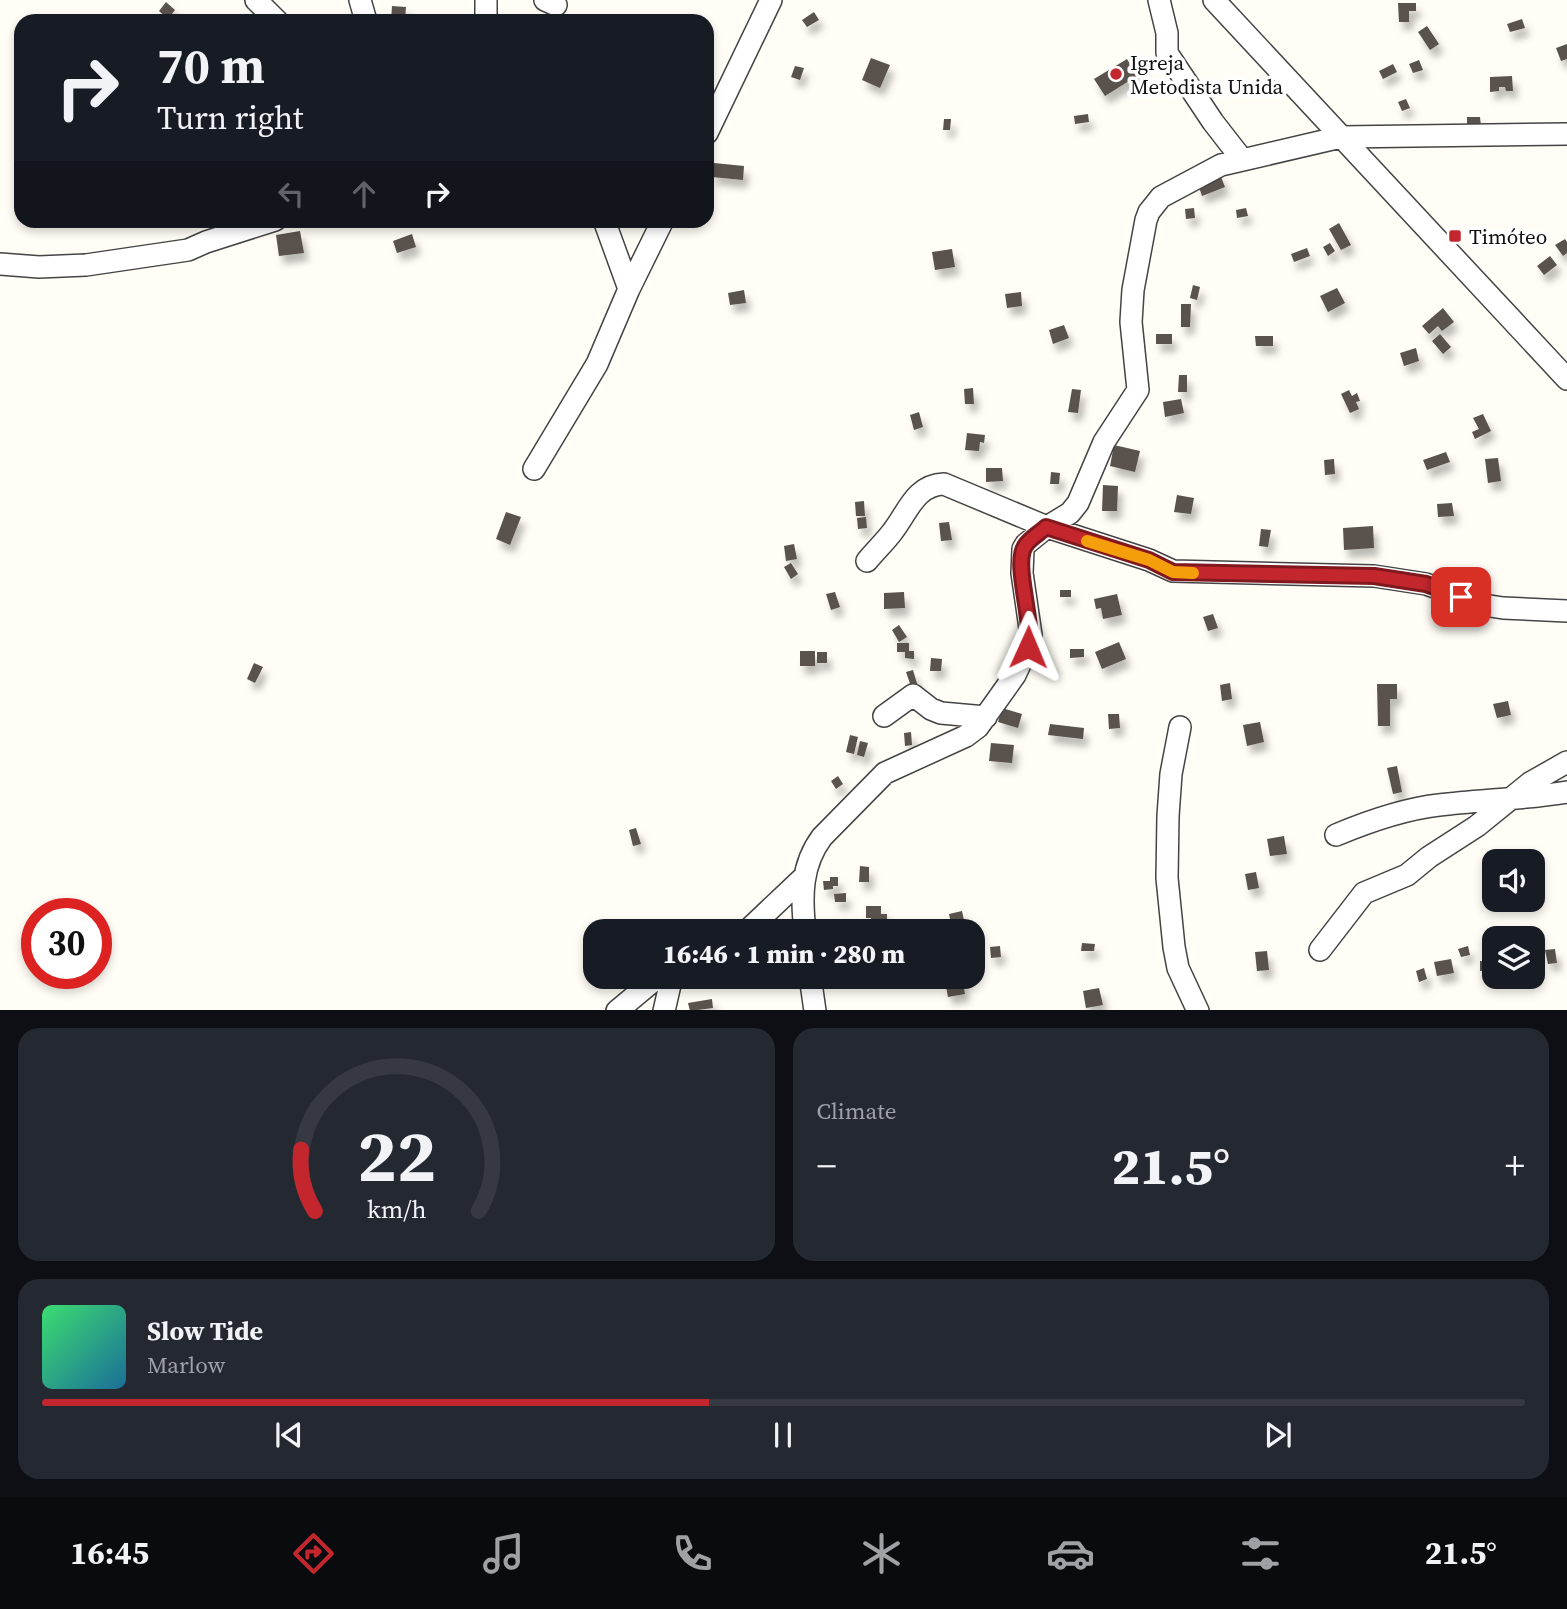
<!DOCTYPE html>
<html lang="en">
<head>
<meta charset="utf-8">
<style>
	body { margin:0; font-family:"Source Serif 4",serif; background:#242831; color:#f1f3f6; height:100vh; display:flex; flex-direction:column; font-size:26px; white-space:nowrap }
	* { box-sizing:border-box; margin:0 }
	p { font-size:23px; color:#9ea1a6 }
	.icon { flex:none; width:38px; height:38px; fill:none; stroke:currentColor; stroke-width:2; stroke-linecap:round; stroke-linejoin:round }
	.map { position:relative; height:1010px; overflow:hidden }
	.sheet { display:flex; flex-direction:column; gap:18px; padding:18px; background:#0d0f14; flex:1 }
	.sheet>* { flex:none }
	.banner { position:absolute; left:14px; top:14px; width:700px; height:214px; border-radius:21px; box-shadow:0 4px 10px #0003; background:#171b24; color:#f1f3f6; overflow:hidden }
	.controls { position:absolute; left:1482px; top:849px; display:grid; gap:14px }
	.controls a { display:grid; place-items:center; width:63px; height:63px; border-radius:14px; background:#171b24; box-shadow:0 4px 10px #0003; font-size:35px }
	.speed { position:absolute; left:21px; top:898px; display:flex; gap:14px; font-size:35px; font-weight:700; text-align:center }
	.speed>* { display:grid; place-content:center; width:91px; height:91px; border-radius:50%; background:#171b24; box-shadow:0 4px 10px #0003; line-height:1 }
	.speed .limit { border:10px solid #d22; background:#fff; color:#111 }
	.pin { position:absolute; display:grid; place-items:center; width:60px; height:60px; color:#fff; margin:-30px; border-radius:14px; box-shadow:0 4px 10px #0006 }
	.me { position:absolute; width:77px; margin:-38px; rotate:1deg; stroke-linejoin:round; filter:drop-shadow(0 0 5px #0008) }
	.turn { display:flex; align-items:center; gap:24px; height:147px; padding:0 28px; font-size:32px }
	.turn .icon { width:91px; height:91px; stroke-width:2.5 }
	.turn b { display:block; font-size:49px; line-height:60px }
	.lanes { display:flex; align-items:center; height:66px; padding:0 28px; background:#0003; justify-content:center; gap:35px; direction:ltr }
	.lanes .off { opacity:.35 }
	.big { font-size:52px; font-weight:800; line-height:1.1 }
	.sheet .tile { flex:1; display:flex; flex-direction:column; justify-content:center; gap:10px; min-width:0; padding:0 24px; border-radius:21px; background:#242831 }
	.sheet .dial { align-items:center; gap:0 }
	.dial svg { height:182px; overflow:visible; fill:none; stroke:#363941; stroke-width:7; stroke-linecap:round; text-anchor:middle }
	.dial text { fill:#f1f3f6; stroke:none }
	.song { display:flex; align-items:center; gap:21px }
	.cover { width:84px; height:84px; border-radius:10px; background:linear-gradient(135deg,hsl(140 70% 55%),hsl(200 70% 35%)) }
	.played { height:7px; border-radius:4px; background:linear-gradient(90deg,#c4262e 45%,#363941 45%) }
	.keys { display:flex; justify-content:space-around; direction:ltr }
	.heat { display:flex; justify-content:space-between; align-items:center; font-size:38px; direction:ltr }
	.sheet .tiles { flex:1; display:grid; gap:18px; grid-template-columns:1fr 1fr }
	.tile:last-child { grid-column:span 2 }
	.trip { position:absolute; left:583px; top:919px; width:402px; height:70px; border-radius:21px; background:#171b24; box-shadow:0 4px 10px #0003; font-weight:800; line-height:70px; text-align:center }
	.tabs { display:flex; height:112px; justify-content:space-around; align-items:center; background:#090b0e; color:#9ea1a6 }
	.tabs .icon { width:49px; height:49px }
	.tabs .current { color:#c4262e }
	.tabs b { font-size:32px; color:#f1f3f6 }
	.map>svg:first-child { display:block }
</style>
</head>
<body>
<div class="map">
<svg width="1567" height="1011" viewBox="0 0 1567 1011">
	<defs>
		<filter id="shadow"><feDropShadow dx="4.5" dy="8" stdDeviation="3.5" flood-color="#0004"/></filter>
	</defs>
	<rect width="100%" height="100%" fill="#fffdf5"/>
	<!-- building -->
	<path fill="#5a524d" filter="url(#shadow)" d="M166,2L175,10L168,19L159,11Z
		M1398,3H1416V11H1409V22H1399Z
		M392,6L406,7L405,21H391Z
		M814,12L819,20L807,27L802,20Z
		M1522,19L1525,28L1510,32L1507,24Z
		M1427,26L1439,44L1430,50L1418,32Z
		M1567,44V59L1561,61L1556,48Z
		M871,58L890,65L880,88L862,80Z
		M1127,59L1137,76L1105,96L1094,79Z
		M1419,60L1423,70L1413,73L1409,64Z
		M1393,64L1397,72L1383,79L1379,71Z
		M795,66L804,68L800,80L791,77Z
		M1512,76L1513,91H1506L1505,87H1499V91L1490,92V77Z
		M1406,99L1410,108L1402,111L1398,102Z
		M1088,114L1089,122L1075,124L1074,116Z
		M1467,117H1480L1481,126H1467Z
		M944,119H951L950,130H943Z
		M714,163L744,166L743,180L712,177Z
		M1219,172L1225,187L1202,196L1197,181Z
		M1194,208L1195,218L1186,219L1185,209Z
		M1246,208L1248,216L1237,218L1236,210Z
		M1339,223L1351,245L1341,250L1329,229Z
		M300,231L304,253L279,256L276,235Z
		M412,234L416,247L397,253L393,241Z
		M1565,239L1567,242V253L1563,256L1555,245Z
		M1330,243L1335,251L1328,256L1323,247Z
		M1307,248L1310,256L1294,262L1291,254Z
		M952,249L955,267L935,270L932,252Z
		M1550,256L1557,265L1544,275L1537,266Z
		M1193,285L1200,287L1197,300L1190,298Z
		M1337,288L1345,303L1328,312L1320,296Z
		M744,290L746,303L730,305L728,293Z
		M1021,292L1022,306L1007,308L1005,294Z
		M1181,304H1191L1190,327H1181Z
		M1443,308L1454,322L1442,331L1438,326L1429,334L1422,326Z
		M1064,325L1069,338L1053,344L1049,330Z
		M1156,334H1172V344H1156Z
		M1440,334L1451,347L1443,354L1432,341Z
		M1255,336H1273V346H1256Z
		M1416,348L1419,361L1404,366L1400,353Z
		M1179,375H1187V392H1178Z
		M973,388L974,404H965L964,389Z
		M1072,389L1081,390L1078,413L1068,412Z
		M1349,390L1352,396L1357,393L1360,401L1356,402L1359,409L1350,413L1341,394Z
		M1181,399L1184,413L1165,417L1163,402Z
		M919,412L923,427L914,430L910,415Z
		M1483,414L1491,431L1475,439L1472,432L1479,429L1473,418Z
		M967,433L985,435L984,443L980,442L979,451L965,450Z
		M1114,445L1140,451L1135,472L1110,466Z
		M1446,452L1450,462L1427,470L1423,460Z
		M1498,458L1501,481L1488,483L1485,459Z
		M1334,459L1335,474L1325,475L1324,460Z
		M986,468H1002L1003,481L986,482Z
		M1051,472L1060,473L1059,484H1050Z
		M1103,485L1118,486L1117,511H1102Z
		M1177,495L1194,498L1191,514L1174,512Z
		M864,501L865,516H856L855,502Z
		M1452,503L1454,516L1438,517L1437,504Z
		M506,512L521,517L510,545L496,539Z
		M866,517L867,528L858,529L857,518Z
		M949,522L952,540L941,541L939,523Z
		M1373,526L1374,548L1344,550L1343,528Z
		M1261,529L1271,530L1268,547L1259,546Z
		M794,544L797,559L786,561L784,546Z
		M791,563L798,574L791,579L784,567Z
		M1060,590H1071V597H1060Z
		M835,592L840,607L831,610L826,594Z
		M904,592L905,608L884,609V593Z
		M1117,594L1122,615L1103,619L1101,608L1096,609L1094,599Z
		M1213,614L1218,628L1208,631L1203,617Z
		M899,625L907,637L899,642L892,630Z
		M1119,642L1126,659L1102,669L1095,652Z
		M897,643H909V651H914V659L905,658V652H897Z
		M1070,649H1084V657L1070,658Z
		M800,651H815V666H800Z
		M817,652H827V663H817Z
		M931,658L942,659L941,671H930Z
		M254,663L263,667L255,683L247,679Z
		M913,670L919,690L913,692L906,672Z
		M1230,683L1232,699L1222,701L1220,685Z
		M1377,684H1397V699H1390V726H1378Z
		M1508,701L1511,715L1497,718L1493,704Z
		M1002,708L1022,714L1018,728L998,722Z
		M1108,714H1119L1120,728L1109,729Z
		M1260,722L1264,742L1247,746L1243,725Z
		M1050,724L1084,728L1083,739L1048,735Z
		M911,732L912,745L905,746L904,733Z
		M850,735L858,737L854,754L846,752Z
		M860,741L868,743L864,757L857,755Z
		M991,743L1014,745L1012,763L989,761Z
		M1397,766L1402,792L1393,794L1387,768Z
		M838,776L843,784L836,789L831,781Z
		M636,828L641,844L633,846L629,830Z
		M1284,836L1287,854L1270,856L1267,839Z
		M860,866L869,867V882H859Z
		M1256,872L1259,888L1248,890L1245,874Z
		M830,877H838V886H833V889L824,890L823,881H830Z
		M846,893V902H835L834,894Z
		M866,906H881V914H887V931H871V918H866Z
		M962,911L964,920L951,924L949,914Z
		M1082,943L1095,944L1094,951H1081Z
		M1000,946L1001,957L991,958L990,947Z
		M1468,946L1470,955L1461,957L1458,949Z
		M1555,949L1557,963L1548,964L1545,950Z
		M1267,951L1269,970L1257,971L1255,952Z
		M1451,959L1454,973L1437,976L1434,962Z
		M1480,961H1489V971H1480Z
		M1424,968L1427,979L1419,982L1416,971Z
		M962,978L965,994L948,997L945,981Z
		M1099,988L1103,1005L1086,1008L1083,991Z
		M712,999L713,1008L690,1011L688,1003Z"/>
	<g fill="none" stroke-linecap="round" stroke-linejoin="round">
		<!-- minor casing -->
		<g stroke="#444" stroke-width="24">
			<path id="minor" d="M256,0L277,21
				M360,0L366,21
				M545,0L556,5
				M1159,0L1167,33V53L1213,122L1241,158
				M1214,0L1567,379
				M486,21V0
				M707,133L771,0
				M604,220L629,289
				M0,264L39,267L86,265L188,250L206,242L275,220
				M534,469L597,364L629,289L663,220
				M867,561C875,551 885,542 893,531C908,512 915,485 944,484L1047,527L1149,560L1173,571L1374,576L1426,584L1484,605L1503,608L1567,611
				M884,716L913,695L931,709L941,713L986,717
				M1180,727L1171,774L1168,816L1167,878L1174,947L1178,968L1198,1011
				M1336,835C1367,822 1404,809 1439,805C1482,800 1524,799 1567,792
				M747,931L804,877
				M805,931C801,897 801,865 822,837L885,773L966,736L978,727L1015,675L1028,647L1031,635L1022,573L1023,549L1026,544L1047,527L1070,513L1078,503L1104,442L1138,390L1131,322L1133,290L1146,220L1149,212L1161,197L1221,165L1341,137L1567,134
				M1320,950L1364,893L1407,875L1429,857L1477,826L1530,783L1567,762
				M810,976L815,1011
				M617,1011L659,976
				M664,1011L672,976"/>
		</g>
		<!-- minor -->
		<use href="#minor" stroke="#fff" stroke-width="21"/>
	</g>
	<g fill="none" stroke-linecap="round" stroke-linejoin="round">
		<!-- route casing -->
		<g stroke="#7f191e" stroke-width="18">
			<path id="route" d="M1028,647C1034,619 1013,565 1025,546C1030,538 1040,533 1046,527L1149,560L1173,572L1374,576L1426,584L1461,597"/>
		</g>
		<!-- route -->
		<use href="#route" stroke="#c4262e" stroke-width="12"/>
		<!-- slow -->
		<path stroke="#f59e0b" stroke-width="12" d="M1087,541L1149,560L1173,572L1193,573"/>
	</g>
	<!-- markers -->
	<g fill="#c4262e" stroke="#fff" stroke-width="2.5">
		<circle cx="1116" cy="74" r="7"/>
		<rect x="1448" y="229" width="14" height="14" rx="3.5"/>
	</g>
	<g text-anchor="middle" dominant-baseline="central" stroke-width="7" stroke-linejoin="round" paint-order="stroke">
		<!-- poi labels -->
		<g font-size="21" fill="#111" stroke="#fff" text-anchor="start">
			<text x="1130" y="62">Igreja<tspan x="1130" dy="24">Metodista Unida</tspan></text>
			<text x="1469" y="236">Timóteo</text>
		</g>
	</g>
</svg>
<div class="controls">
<a><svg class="icon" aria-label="sound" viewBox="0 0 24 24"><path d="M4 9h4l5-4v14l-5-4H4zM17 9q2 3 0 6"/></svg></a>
<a><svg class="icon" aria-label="layers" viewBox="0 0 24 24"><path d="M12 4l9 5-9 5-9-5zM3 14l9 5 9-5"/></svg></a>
</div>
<div class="speed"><div class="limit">30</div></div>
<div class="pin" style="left:1461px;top:597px;background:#d93025"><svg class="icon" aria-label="arrive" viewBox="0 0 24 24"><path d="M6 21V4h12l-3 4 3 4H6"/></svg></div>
<svg class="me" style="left:1028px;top:647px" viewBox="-20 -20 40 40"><path d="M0-17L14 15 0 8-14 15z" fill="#c4262e" stroke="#fff" stroke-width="4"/></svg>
<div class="trip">16:46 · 1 min · 280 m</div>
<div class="banner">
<div class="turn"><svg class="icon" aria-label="right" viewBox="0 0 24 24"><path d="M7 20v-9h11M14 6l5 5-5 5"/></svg><div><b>70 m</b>Turn right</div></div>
<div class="lanes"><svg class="icon off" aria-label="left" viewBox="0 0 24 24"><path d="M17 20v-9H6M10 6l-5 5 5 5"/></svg><svg class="icon off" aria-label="ahead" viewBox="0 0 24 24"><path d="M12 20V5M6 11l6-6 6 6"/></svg><svg class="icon" aria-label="right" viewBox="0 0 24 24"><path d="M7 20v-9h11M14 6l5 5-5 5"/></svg></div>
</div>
</div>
<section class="sheet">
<div class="tiles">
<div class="tile dial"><svg viewBox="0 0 100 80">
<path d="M14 69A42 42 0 1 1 86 69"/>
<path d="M14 69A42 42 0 0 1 8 42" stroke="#c4262e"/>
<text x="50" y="56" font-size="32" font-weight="700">22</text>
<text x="50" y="72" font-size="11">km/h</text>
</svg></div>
<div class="tile"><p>Climate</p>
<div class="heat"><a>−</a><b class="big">21.5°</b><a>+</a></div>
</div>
<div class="tile">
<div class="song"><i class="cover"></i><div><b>Slow Tide</b><p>Marlow</p></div></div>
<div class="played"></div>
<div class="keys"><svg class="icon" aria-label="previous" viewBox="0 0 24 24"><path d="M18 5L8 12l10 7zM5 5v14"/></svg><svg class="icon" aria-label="pause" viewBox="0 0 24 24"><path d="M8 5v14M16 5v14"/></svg><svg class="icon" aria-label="next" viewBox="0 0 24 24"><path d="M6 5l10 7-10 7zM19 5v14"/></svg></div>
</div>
</div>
</section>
<nav class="tabs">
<b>16:45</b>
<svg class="icon current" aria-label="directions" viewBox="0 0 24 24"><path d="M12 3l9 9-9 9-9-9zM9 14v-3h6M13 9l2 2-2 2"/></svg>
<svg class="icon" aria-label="music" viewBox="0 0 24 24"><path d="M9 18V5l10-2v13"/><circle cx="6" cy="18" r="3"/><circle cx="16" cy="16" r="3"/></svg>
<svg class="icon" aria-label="phone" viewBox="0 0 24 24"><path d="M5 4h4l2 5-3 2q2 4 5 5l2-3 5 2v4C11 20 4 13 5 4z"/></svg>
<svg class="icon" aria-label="climate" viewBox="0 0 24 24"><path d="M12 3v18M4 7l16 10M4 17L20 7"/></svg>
<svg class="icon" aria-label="car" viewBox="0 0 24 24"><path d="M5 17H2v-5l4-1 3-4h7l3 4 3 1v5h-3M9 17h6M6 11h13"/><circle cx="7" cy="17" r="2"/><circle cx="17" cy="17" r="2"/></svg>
<svg class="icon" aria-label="filters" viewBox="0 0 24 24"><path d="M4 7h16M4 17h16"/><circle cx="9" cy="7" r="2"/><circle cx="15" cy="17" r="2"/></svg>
<b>21.5°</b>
</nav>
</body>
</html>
